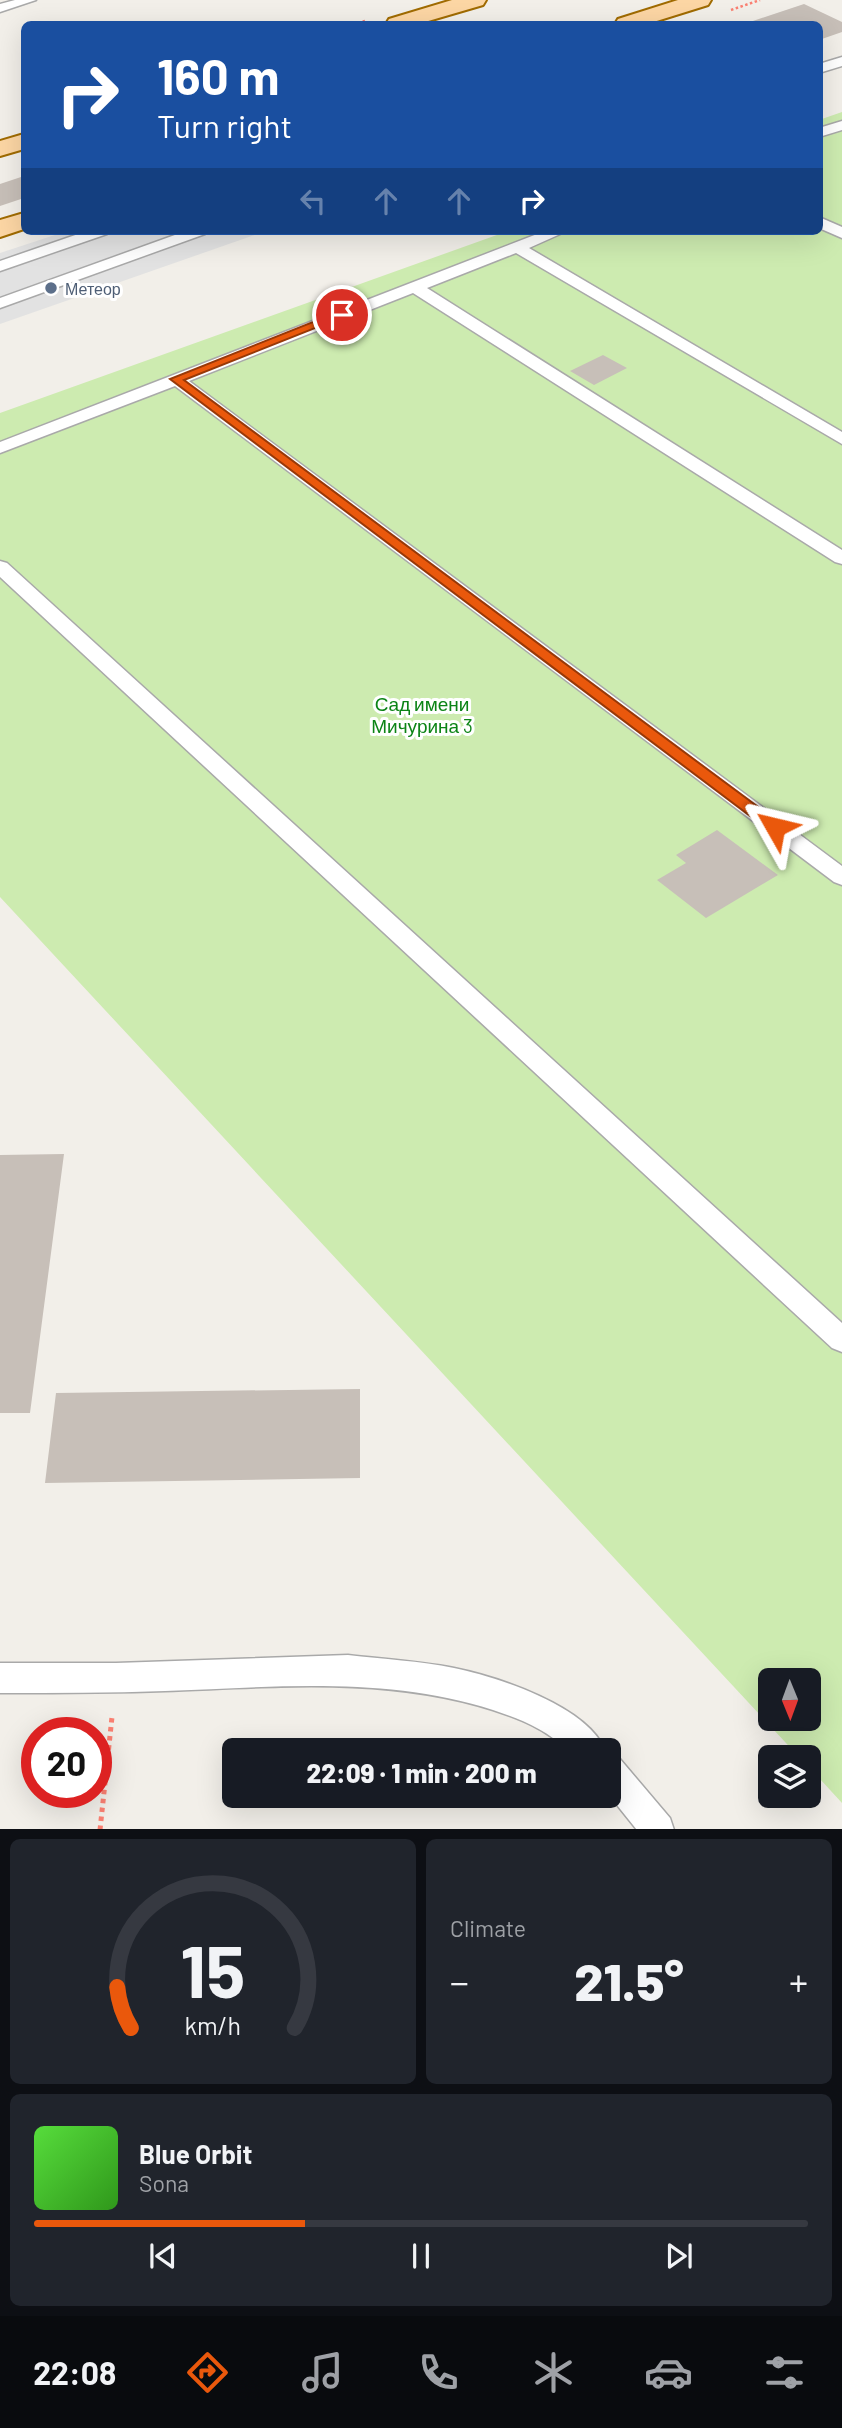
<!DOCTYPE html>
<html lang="en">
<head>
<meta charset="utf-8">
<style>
	body { margin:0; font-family:Barlow,sans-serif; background:#20242c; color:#f1f3f6; height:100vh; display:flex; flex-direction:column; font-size:26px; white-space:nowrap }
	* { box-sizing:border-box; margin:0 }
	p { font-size:23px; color:#9ea1a6 }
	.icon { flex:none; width:38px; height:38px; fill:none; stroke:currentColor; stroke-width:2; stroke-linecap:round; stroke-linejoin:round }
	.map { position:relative; height:1829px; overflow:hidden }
	.side { display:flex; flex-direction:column; gap:10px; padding:10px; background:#0d0f14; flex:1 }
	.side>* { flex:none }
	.top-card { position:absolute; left:21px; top:21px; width:802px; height:214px; border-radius:10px; box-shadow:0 7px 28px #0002; background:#1a4fa0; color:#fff; overflow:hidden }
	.needle { width:46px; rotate:179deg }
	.fabs { position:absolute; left:758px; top:1668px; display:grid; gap:14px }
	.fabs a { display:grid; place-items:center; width:63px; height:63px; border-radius:10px; background:#171b24; box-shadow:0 7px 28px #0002; font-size:35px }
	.speed { position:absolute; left:21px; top:1717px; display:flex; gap:14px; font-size:35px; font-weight:700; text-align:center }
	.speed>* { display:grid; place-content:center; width:91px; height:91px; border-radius:50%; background:#171b24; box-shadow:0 7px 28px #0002; line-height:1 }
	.speed .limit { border:10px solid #d22; background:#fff; color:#111 }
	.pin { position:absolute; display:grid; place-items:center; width:60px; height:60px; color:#fff; margin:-30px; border:4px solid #fff; border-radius:50%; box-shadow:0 2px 7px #0007 }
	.me { position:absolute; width:77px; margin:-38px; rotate:307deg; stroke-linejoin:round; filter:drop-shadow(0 0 5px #0008) }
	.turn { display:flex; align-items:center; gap:24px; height:147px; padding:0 21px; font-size:32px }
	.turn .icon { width:91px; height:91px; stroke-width:2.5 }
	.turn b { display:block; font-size:49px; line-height:60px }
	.lanes { display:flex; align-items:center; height:66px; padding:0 21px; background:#0003; justify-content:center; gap:35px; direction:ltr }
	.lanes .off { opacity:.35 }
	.big { font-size:52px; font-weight:800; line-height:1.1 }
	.side .card { flex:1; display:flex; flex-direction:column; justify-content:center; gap:10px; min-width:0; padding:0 24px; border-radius:10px; background:#20242c }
	.side .dial { align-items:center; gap:0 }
	.dial svg { height:182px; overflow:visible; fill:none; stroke:#363941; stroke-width:7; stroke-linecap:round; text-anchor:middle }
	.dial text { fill:#f1f3f6; stroke:none }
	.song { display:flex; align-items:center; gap:21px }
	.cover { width:84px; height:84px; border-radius:10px; background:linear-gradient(135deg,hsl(110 70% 55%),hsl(110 70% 35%)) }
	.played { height:7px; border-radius:4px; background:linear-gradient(90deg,#ea580c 35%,#363941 35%) }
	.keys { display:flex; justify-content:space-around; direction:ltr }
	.heat { display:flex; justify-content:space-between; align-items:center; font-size:38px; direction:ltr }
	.side .tiles { flex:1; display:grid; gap:10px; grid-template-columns:1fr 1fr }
	.card:last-child { grid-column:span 2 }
	.trip { position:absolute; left:222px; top:1738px; width:399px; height:70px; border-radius:10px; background:#171b24; box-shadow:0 7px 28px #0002; font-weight:800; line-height:70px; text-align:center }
	.menu { display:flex; height:112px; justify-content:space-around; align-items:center; background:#090b0e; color:#9ea1a6 }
	.menu .icon { width:49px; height:49px }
	.menu .selected { color:#ea580c }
	.menu b { font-size:32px; color:#f1f3f6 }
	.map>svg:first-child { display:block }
</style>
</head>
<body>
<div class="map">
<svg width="842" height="1830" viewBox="0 0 842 1830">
	<rect width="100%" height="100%" fill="#f2efe9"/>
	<!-- grass -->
	<path fill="#cdebb0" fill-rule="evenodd" d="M842,112V1803L809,1767L808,1757H799L0,897V413L508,231H819V120ZM770,1680H808V1718H770Z"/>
	<!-- parking -->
	<path fill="#e2e2e2" d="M67,231H266L0,324V253Z"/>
	<!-- building -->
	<path fill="#c7bfb8" d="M804,4L842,22V32L819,40V24H744Z
		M24,176V198L0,206V184Z
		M603,355L627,368L594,385L570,371Z
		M717,830L778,875L706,918L657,880L686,863L676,855Z
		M64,1154L30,1413H0V1155Z
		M360,1389V1478L45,1483L56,1393Z"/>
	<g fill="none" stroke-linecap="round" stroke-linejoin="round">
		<!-- lane casing -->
		<g stroke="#a9a9a9" stroke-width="3">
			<path id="lane" d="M15,0H36L0,12V4Z
				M842,57V66L819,73V64Z
				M842,121V130L819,137V128Z
				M819,217L842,227V238L819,228Z
				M87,231H110L107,234L0,271V261Z
				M186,231H208L205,234L0,308V298Z
				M545,231H567L529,248L842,432V444L516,253L427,288L842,550V564L835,562L413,293L189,381L842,866V885L834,882L175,386L0,453V442Z
				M0,561L7,563L842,1323V1352L832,1348L0,577Z
				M348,1655C383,1659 420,1661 454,1668C498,1677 587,1706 605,1750H567C546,1729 520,1719 493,1710C387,1676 275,1687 165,1691C110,1693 55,1693 0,1693V1663H116Z
				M609,1754L620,1759L670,1818L674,1830H637L609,1795Z"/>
		</g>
		<!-- primary casing -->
		<g stroke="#a06b00" stroke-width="4">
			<path id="primary" d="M452,0H486L483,5L418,24H386L389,19Z
				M678,0H711L708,5L647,24H615L618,19Z
				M24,134V149L0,156V141Z
				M24,213V229L0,237V220Z"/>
		</g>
		<!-- path-far1 -->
		<path stroke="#fa8072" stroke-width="2.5" stroke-dasharray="2.5 2.5" stroke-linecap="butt" d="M731,10L760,0
			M353,24L365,21"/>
		<!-- path -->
		<path stroke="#fa8072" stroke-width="5" stroke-dasharray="4.5 4.5" stroke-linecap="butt" d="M100,1830L112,1717"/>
		<!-- lane -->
		<use href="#lane" fill="#fff" fill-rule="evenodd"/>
		<!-- primary -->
		<use href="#primary" fill="#fcd6a4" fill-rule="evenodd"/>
	</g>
	<!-- route -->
	<path fill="#ea580c" stroke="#983908" stroke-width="2" d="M338,312L348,315L184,380L781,824L783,827L781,831H770L170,379Z"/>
	<!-- markers -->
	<circle fill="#5c6f8a" stroke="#fff" stroke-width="2.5" cx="51" cy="288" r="7"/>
	<g text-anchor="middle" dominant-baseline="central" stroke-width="6" stroke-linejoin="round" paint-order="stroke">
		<!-- far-service labels -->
		<g font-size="16" fill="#4e5e75" stroke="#fff" text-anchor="start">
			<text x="65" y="288">Метеор</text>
		</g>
		<!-- park labels -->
		<g font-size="19" fill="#0c8416" stroke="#fff">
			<text x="422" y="703">Сад имени<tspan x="422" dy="22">Мичурина 3</tspan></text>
		</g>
	</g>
</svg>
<div class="fabs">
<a><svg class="needle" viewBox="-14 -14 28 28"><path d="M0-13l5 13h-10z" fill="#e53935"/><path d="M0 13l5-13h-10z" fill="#9ea1a6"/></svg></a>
<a><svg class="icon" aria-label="layers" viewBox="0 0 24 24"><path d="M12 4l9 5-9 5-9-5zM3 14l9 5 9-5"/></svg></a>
</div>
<div class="speed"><div class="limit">20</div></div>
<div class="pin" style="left:342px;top:315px;background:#d93025"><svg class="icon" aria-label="arrive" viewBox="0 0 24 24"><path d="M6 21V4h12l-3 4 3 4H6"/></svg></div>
<svg class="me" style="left:775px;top:827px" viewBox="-20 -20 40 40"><path d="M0-17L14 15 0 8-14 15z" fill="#ea580c" stroke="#fff" stroke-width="4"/></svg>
<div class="trip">22:09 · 1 min · 200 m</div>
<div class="top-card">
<div class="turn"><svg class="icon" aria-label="right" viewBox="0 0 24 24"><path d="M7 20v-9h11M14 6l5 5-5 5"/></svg><div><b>160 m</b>Turn right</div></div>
<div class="lanes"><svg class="icon off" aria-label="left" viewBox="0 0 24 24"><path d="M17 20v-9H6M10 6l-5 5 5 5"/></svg><svg class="icon off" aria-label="ahead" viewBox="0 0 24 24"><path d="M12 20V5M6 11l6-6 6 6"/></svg><svg class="icon off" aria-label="ahead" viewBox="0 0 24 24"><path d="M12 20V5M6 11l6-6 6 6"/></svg><svg class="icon" aria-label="right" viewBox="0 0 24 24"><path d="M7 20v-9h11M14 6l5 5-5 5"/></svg></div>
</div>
</div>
<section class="side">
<div class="tiles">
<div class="card dial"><svg viewBox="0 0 100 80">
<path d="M14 69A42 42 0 1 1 86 69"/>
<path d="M14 69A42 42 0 0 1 8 51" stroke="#ea580c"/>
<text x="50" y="56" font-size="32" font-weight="700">15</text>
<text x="50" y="72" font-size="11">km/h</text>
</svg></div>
<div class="card"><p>Climate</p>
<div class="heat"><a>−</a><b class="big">21.5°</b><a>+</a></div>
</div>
<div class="card">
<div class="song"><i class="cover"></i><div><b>Blue Orbit</b><p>Sona</p></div></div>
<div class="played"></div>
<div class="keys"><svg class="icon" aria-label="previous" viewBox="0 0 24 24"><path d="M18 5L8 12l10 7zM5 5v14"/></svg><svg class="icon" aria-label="pause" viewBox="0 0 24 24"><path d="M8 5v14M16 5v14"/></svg><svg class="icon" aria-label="next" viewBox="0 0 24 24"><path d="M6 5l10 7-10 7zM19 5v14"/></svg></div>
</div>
</div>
</section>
<nav class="menu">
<b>22:08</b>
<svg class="icon selected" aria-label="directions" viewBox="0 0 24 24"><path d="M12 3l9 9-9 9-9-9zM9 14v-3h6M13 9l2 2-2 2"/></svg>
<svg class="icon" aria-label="music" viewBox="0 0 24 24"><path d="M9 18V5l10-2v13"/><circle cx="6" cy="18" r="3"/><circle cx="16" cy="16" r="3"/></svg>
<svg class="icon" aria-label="phone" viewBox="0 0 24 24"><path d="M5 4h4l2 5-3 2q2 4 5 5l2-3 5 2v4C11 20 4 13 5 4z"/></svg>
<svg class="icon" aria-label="climate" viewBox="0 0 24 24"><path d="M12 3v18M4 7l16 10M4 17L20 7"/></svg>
<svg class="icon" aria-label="car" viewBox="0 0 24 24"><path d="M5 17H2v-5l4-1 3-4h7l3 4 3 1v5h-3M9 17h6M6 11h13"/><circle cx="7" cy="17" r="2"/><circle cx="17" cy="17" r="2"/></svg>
<svg class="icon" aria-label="filters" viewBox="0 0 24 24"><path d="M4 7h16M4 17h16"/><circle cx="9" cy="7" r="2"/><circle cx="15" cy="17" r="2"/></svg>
</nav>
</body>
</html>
